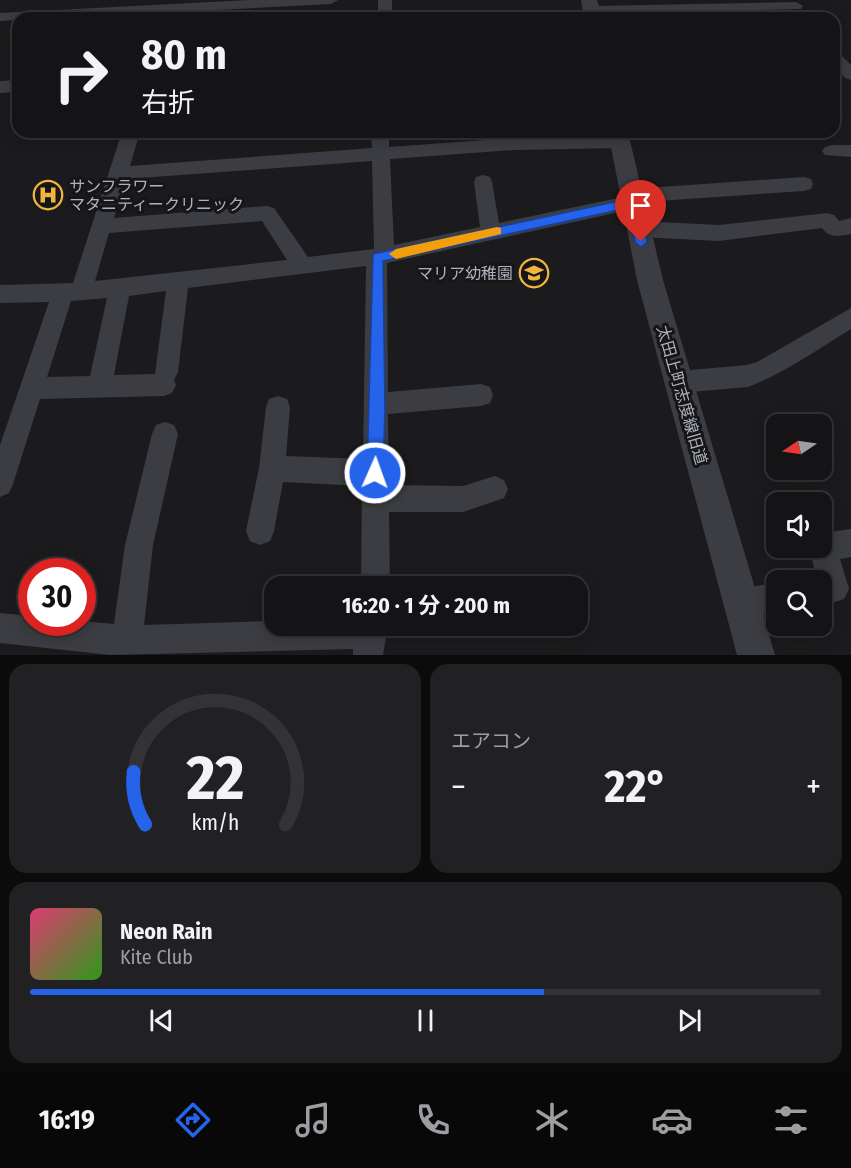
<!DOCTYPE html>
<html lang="ja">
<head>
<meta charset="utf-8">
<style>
	body { margin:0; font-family:"Fira Sans Condensed","Noto Sans JP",sans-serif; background:#212123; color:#f1f3f6; height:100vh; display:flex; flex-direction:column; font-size:22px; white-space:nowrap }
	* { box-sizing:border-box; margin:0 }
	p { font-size:20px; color:#9d9ea1 }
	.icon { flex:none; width:33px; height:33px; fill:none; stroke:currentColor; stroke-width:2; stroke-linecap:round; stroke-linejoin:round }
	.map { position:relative; height:655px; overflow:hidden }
	.sheet { display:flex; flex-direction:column; gap:9px; padding:9px; background:#0b0b0c; flex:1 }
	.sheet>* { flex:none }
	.banner { position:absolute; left:12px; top:12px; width:828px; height:126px; border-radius:18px; box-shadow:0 3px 15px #0003,0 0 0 2px #333335; background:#141416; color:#f1f3f6; overflow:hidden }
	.needle { width:39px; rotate:257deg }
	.controls { position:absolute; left:766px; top:414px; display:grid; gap:12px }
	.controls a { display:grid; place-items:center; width:66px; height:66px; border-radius:12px; background:#141416; box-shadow:0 3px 15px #0003,0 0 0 2px #333335; font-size:30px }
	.speed { position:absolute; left:18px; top:558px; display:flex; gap:12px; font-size:30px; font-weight:700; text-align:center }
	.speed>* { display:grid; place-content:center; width:78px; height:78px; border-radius:50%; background:#141416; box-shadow:0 3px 15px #0003,0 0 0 2px #333335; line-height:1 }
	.speed .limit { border:9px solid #d22; background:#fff; color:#111 }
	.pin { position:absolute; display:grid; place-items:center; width:51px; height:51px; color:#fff; margin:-62px -26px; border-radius:50% 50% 50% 0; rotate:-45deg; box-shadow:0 0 6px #0007 }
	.pin .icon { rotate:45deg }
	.me { position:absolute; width:66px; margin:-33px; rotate:2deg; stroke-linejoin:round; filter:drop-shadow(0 0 4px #0008) }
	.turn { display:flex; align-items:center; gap:21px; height:126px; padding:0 30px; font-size:27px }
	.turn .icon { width:78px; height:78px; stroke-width:2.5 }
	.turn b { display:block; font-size:42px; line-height:51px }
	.big { font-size:45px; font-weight:700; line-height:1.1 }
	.sheet .card { flex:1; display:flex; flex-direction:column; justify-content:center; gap:9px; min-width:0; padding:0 21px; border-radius:18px; background:#212123 }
	.sheet .dial { align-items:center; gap:0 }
	.dial svg { height:156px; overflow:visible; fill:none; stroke:#333335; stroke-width:7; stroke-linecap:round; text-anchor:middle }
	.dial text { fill:#f1f3f6; stroke:none }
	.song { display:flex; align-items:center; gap:18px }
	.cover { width:72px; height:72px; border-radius:9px; background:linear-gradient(135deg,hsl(340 70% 55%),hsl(110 70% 35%)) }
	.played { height:6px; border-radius:3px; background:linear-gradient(90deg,#2563eb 65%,#333335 65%) }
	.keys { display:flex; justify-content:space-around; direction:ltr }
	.heat { display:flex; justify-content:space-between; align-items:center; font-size:33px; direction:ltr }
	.sheet .tiles { flex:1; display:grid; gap:9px; grid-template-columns:1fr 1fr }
	.card:last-child { grid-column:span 2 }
	.trip { position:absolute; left:264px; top:576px; width:324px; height:60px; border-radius:18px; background:#141416; box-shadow:0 3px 15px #0003,0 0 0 2px #333335; font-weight:700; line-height:60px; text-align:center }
	.tab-bar { display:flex; height:96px; justify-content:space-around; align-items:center; background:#080809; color:#9d9ea1 }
	.tab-bar .icon { width:42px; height:42px }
	.tab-bar .active { color:#2563eb }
	.tab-bar b { font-size:27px; color:#f1f3f6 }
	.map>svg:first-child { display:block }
</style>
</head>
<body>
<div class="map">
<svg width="851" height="655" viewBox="0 0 851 655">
	<rect width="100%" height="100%" fill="#1b1b1d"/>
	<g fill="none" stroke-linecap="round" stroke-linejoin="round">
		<!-- minor -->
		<path fill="#3c3d42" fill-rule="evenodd" d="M249,0H338L331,4L64,18H18V20L0,21V13Z
			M378,0H392V18H378Z
			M796,2L803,6L801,9L592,14L585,10L592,6Z
			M834,51L839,53L851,65V80L845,78L834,65Z
			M122,132H140L130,166L372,148L371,132H389V147L515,138L620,136L626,138L629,142L626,146L620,148L515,150L390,159L394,245L480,227L474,182L476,177L483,175L490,177L492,182L499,223L623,197L625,191L632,189L804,177L811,179L813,184L811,189L804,191L643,202L640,207L633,209L387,263L388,392L481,384L490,387L493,395L490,403L481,406L388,414L389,485L463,486L495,476L504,480L508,489L504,498L463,512H389L390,586H361L362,486L283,482L274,531L270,541L260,545L250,541L246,531L259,468L266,407L269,399L278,396L287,399L290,407L286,456L363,459L366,266L188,288L178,372L174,380L176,385L172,393L164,396L40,399L13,484L9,493L0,497V445L49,302L0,303V285L73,283ZM372,161L374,249L308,257L274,208L267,206L114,218L126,179ZM262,221L287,260L95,281L109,233ZM166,291L155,374L114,375L129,296ZM107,298L90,376L47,377L71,301Z
			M831,145H851V157L825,155L822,151L825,147Z
			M827,213L834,215L839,221L851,218V234C839,236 830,239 822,228L719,241L639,237L632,234L629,229L632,224L639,221L719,225Z
			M851,308V329C818,349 785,373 748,387L679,393L671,390L667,382L671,374L679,371L747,365L757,362Z
			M165,422L174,425L178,434L153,545L144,625L274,621V626H388L383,655H353V649L110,655L0,643V613L32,616V622L82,621L114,624L125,545L152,434L156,425Z
			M851,529V557L840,559L849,589L844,599L822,606V580H812L817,579L809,548H822V533Z
			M777,583V613L742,618L732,613L727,603L732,593L742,588Z"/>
		<!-- tertiary -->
		<path fill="#3c3d42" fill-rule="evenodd" d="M581,0H597L602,18H584Z
			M18,80V92L0,93V81Z
			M608,132H628L663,280L775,655H737L637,280Z"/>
	</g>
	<!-- route -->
	<path fill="#2563eb" stroke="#184099" stroke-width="1.5" d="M633,198L639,202L647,242L641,247L635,242L628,208L383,261L385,410L383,473L381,479L375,481L370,479L367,473L373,254Z"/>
	<!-- slow -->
	<path fill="#f59e0b" d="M497,227L501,228V234L396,259L389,254L396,249Z"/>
	<!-- icons -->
	<defs>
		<g id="hospital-ring" transform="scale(1.5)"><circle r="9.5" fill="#161618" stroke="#f1b53e" stroke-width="1.5"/><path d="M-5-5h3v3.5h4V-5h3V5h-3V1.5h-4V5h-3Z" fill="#f1b53e"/></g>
		<g id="school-ring" transform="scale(1.5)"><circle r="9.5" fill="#161618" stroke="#f1b53e" stroke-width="1.5"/><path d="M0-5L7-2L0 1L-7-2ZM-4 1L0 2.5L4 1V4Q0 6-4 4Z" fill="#f1b53e"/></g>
	</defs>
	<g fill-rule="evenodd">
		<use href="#hospital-ring" x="48" y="195"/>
		<use href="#school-ring" x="534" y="273"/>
	</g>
	<g text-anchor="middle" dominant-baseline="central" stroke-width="6" stroke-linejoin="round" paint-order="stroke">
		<!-- poi labels -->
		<g font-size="16" fill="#aeb2bc" stroke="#161618" text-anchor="start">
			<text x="69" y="186">サンフラワー<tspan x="69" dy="18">マタニティークリニック</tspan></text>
			<text x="513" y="273" text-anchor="end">マリア幼稚園</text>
		</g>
		<!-- street labels -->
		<g font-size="16" fill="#aeb2bc" stroke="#161618">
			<text transform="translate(682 395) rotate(74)">太田上町志度線旧道</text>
		</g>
	</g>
</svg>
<div class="controls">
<a><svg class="needle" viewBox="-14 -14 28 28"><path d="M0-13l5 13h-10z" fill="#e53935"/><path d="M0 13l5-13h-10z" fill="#9d9ea1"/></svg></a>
<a><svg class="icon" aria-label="sound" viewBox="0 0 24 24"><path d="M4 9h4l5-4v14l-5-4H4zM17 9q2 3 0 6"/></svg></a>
<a><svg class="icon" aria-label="search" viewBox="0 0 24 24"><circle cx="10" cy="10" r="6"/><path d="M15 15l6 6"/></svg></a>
</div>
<div class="speed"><div class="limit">30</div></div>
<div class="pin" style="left:641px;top:242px;background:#d93025"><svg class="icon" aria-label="arrive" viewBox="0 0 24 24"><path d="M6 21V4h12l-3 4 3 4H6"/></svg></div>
<svg class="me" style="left:375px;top:473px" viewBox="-20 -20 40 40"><circle r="17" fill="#2563eb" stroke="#fff" stroke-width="3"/><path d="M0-11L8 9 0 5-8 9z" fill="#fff"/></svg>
<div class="trip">16:20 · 1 分 · 200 m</div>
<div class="banner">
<div class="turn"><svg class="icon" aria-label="right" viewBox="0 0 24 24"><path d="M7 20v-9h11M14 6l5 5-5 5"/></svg><div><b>80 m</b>右折</div></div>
</div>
</div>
<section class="sheet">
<div class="tiles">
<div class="card dial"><svg viewBox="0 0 100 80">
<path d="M14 69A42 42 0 1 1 86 69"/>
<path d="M14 69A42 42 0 0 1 8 42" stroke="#2563eb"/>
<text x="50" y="56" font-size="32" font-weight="700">22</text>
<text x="50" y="72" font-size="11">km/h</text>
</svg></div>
<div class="card"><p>エアコン</p>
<div class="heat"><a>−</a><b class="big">22°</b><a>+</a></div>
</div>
<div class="card">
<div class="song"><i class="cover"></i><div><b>Neon Rain</b><p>Kite Club</p></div></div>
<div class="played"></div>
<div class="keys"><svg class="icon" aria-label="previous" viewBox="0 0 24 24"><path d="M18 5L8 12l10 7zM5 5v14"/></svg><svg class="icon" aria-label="pause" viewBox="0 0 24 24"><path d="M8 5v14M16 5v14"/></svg><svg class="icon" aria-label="next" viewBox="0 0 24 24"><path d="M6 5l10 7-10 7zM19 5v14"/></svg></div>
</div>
</div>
</section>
<nav class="tab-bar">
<b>16:19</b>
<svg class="icon active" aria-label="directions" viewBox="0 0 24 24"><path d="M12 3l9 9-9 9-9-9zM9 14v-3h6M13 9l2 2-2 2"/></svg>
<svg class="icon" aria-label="music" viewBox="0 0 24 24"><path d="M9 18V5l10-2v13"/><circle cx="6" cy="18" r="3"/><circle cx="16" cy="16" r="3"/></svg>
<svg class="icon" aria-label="phone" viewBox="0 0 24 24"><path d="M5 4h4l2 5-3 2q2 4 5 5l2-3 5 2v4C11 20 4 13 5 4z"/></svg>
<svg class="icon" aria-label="climate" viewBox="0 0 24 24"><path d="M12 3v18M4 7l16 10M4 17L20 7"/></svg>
<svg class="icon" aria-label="car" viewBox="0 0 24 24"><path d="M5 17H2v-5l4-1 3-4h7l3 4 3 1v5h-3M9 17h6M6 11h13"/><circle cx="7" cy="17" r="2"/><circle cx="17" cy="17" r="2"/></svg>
<svg class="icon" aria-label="filters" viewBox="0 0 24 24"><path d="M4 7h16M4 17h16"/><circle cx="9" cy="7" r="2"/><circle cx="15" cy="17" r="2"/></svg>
</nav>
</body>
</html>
